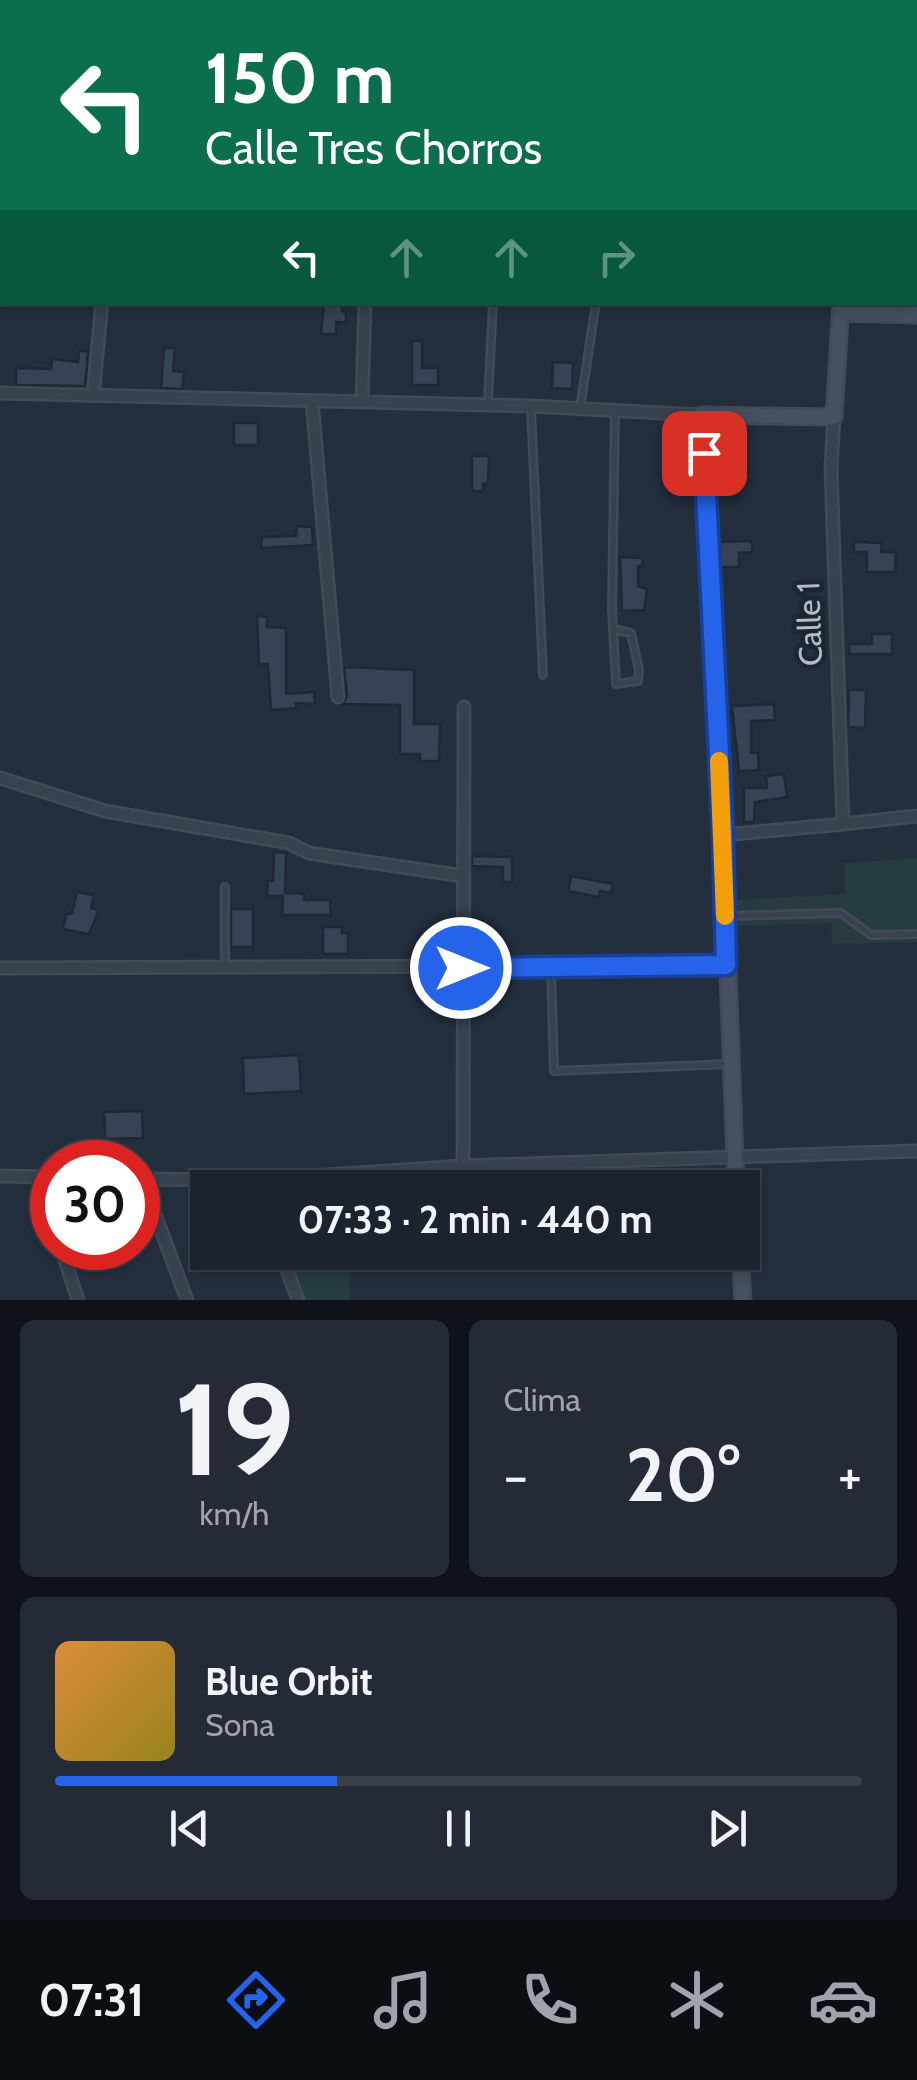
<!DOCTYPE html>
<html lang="es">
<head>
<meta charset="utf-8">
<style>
	body { margin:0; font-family:Cabin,sans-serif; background:#242b36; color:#f1f3f6; height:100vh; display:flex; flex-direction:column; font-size:38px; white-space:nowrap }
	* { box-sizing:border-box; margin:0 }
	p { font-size:32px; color:#a0a4aa }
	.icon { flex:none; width:55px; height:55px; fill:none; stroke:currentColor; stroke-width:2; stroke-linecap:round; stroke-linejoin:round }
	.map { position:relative; height:1300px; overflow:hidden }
	.details { display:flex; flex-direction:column; gap:20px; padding:20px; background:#0f1319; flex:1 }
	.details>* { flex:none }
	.guide { position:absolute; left:0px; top:0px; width:918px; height:305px; box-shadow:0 5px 15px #0003,0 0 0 2px #39404a; background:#0b6e4f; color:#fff; overflow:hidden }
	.speed { position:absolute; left:30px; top:1140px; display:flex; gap:20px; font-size:50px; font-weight:700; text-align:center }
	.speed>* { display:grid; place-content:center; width:130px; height:130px; border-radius:50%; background:#1b232e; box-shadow:0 5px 15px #0003,0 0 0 2px #39404a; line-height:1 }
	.speed .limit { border:15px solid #d22; background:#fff; color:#111 }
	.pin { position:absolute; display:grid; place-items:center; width:85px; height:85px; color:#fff; margin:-42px; border-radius:20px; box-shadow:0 5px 15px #0006 }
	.me { position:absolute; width:110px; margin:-55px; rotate:90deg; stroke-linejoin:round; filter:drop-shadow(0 0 8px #0008) }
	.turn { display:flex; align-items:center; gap:35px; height:210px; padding:0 40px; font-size:45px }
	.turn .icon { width:130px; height:130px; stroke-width:2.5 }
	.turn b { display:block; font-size:70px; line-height:85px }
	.lanes { display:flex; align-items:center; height:95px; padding:0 40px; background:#0003; justify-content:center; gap:50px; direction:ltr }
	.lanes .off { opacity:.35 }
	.big { font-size:75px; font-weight:700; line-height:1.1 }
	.details .tile { flex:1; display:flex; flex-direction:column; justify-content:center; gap:15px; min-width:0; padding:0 35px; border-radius:15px; background:#242b36 }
	.details .dial { align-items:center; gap:0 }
	.dial b { font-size:130px; line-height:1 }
	.song { display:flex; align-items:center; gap:30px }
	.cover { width:120px; height:120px; border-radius:15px; background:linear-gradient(135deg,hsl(30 70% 55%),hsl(50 70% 35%)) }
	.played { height:10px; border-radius:5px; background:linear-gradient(90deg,#2563eb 35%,#39404a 35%) }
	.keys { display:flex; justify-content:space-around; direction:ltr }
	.heat { display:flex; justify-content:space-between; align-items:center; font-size:55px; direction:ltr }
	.details .tiles { flex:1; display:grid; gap:20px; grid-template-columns:1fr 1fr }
	.tile:last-child { grid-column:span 2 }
	.trip { position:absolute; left:190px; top:1170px; width:570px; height:100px; border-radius:0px; background:#1b232e; box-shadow:0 5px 15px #0003,0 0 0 2px #39404a; font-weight:700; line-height:100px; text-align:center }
	.menu { display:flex; height:160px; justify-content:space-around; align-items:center; background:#0b0e12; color:#a0a4aa }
	.menu .icon { width:70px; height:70px }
	.menu .on { color:#2563eb }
	.menu b { font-size:45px; color:#f1f3f6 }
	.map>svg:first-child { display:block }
</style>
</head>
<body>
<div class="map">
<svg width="917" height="1300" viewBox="0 0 917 1300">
	<rect width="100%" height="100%" fill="#242f3e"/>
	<!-- green -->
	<path fill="#263c3f" d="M917,858V942L832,944L831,923L739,926L735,900L845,894V863Z
		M287,1253H351L350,1300H304Z"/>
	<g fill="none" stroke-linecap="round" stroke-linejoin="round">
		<!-- river -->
		<path stroke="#17263c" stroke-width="20" d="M21,2L26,0
			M0,17L2,15"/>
	</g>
	<!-- building -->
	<path fill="#364354" stroke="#1f2835" stroke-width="2.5" d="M324,302L342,304V311L346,312V322H336V334H321Z
		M412,341H422V368H438V385H412Z
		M164,348H175L173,371L184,372L182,389L161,388Z
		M79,351H88L85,386L16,385V368L51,369L52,359L78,362Z
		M553,362L573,363L572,389L552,388Z
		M234,423H258V445H234Z
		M472,456H489L488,483L483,484V491H472Z
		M297,526L312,527L313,545L261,548L262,537L296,536Z
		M752,541V552L739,553V567H720V542Z
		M854,542L882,543L881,552H896L895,572H867V552H854Z
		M620,557L643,558L642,566H638V586L647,589L644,610L622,611Z
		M257,616L267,617V627L286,628V694L314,692L315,704L296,703V708L271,710L268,664H259Z
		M872,634H892V654H849V644H872Z
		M344,667L414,670V724H440L439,761H420V754H400V705L343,704L347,696Z
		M849,690H866L865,728L848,727Z
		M774,704L775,720L751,721V753H758L759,770L739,771L732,706Z
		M784,774L787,797L755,802L754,822H744V788H767L766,776Z
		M274,852L286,853L285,893L304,894V900H330L331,915H282L283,896H267L268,881H273Z
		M472,856L512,857V882H503V867L472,866Z
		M571,876L613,884L611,893L600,891L599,897L568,891Z
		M77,892L94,895L91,908L99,910L89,934L63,929L66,915L72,913Z
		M231,909H253V947H231Z
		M323,927H342V933H348V954H323Z
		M299,1055L301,1091L244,1094L243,1058Z
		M142,1111L143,1138L105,1139L104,1112Z"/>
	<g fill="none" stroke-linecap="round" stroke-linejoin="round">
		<!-- service casing -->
		<g stroke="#414a57" stroke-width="10">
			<path id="service" d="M0,176V172
				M488,402L493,302
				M531,409L543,675
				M580,409L596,302
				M613,629L631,633L639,670L638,681L616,684L612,609L615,412
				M225,887V965
				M727,916L841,913L871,935L917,934
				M551,967L554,1071L730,1064"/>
		</g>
		<!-- minor casing -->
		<g stroke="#414a57" stroke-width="15">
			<path id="minor" d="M120,2L123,0
				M0,393L531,406L701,415
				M93,396L102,302
				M312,401L338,697
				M362,401L365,302
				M0,778L105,811L289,843L309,853L328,856L463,876
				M843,824L917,816
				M723,835L843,824L831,468L834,417
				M0,968L726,965
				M463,1166L464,707
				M0,1176L52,1177
				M37,1177L52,1220
				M138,1179L252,1180L463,1166L917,1151
				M142,1179L187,1300
				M61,1248L78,1300
				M280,1252L298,1300"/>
		</g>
		<!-- tertiary casing -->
		<g stroke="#414a57" stroke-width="18">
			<path id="tertiary" d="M825,0L826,2"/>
		</g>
		<!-- secondary casing -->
		<g stroke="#414a57" stroke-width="19">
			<path id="secondary" d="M915,299H917
				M840,313L917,315
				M736,1188L723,835L701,415L834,417L841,302
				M740,1252L743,1300"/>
		</g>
		<!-- service -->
		<use href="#service" stroke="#38414e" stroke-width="5"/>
		<!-- minor -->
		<use href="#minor" stroke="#38414e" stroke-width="10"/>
		<!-- tertiary -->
		<use href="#tertiary" stroke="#38414e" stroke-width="12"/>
		<!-- secondary -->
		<use href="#secondary" stroke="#465061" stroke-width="14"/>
	</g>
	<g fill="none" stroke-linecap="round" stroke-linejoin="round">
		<!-- route casing -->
		<g stroke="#184099" stroke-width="25">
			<path id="route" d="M461,968L726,965L723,835L704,453"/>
		</g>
		<!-- route -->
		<use href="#route" stroke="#2563eb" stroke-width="18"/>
		<!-- slow -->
		<path stroke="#f59e0b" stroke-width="18" d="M719,761L725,916"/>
	</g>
	<g text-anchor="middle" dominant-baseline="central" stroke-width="10" stroke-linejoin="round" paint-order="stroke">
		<!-- street labels -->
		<g font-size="32" fill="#b4bcc9" stroke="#1d2633">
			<text transform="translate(809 624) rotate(-92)">Calle 1</text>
		</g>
	</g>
</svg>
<div class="speed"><div class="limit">30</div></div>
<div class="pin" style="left:704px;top:453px;background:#d93025"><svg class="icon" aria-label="arrive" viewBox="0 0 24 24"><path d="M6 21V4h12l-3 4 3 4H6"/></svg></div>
<svg class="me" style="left:461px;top:968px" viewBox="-20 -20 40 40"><circle r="17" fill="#2563eb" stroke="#fff" stroke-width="3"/><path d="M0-11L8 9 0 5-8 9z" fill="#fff"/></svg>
<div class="trip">07:33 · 2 min · 440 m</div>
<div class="guide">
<div class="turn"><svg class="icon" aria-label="left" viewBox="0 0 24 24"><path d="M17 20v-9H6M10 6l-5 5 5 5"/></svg><div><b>150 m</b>Calle Tres Chorros</div></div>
<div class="lanes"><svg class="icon" aria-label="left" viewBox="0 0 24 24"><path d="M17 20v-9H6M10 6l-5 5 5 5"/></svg><svg class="icon off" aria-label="ahead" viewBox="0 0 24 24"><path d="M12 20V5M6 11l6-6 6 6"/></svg><svg class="icon off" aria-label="ahead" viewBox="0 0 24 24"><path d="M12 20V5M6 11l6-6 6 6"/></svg><svg class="icon off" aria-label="right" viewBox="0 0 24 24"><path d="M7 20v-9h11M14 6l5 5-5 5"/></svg></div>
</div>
</div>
<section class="details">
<div class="tiles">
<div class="tile dial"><b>19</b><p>km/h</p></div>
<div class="tile"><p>Clima</p>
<div class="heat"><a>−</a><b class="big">20°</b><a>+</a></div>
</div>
<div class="tile">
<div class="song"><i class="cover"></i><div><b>Blue Orbit</b><p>Sona</p></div></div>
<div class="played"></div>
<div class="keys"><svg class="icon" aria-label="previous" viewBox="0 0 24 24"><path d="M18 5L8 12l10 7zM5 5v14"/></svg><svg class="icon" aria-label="pause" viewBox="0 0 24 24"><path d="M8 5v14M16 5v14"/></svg><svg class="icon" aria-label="next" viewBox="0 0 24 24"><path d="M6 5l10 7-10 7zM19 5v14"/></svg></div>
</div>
</div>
</section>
<nav class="menu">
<b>07:31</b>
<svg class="icon on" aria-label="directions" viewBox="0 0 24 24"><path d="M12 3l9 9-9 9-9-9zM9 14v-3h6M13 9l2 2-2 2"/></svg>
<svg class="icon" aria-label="music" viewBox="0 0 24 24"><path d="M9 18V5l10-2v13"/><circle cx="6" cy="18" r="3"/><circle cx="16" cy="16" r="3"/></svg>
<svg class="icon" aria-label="phone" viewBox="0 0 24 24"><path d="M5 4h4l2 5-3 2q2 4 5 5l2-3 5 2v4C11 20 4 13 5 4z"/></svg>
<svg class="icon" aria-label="climate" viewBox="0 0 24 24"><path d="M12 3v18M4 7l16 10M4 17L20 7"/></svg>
<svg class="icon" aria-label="car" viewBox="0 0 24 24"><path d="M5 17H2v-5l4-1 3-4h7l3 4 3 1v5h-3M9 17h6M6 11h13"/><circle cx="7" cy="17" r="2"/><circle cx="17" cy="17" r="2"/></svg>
</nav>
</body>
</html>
